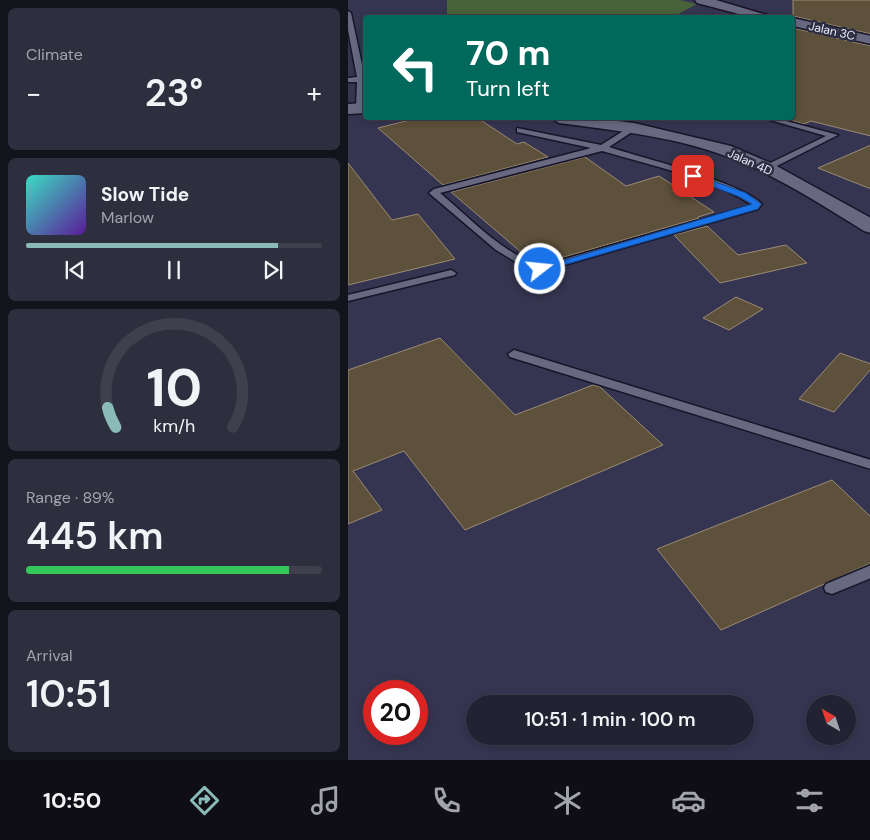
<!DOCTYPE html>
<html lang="en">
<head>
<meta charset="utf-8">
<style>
	body { margin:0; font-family:"DM Sans",sans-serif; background:#2e2f3e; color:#f1f3f6; height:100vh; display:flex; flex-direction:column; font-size:19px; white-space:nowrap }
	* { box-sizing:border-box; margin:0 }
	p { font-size:16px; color:#a2a4ac }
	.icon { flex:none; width:28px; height:28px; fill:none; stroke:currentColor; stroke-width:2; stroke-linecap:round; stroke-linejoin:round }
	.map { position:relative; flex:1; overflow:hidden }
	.side { display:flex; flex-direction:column; gap:8px; padding:8px; background:#13131c; width:348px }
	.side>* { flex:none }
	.top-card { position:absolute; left:15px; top:15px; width:432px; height:105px; border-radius:5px; box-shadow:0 2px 8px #0003,0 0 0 1px #3f3f4d; background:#00695c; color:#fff; overflow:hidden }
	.needle { width:32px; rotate:321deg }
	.fabs { position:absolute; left:458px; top:695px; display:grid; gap:10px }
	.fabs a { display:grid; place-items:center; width:50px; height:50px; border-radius:50%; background:#222232; box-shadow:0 2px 8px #0003,0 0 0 1px #3f3f4d; font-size:25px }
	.speed { position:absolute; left:15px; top:680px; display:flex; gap:10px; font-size:25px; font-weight:700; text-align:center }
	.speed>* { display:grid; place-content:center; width:65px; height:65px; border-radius:50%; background:#222232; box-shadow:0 2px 8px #0003,0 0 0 1px #3f3f4d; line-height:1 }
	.speed .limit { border:8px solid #d22; background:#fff; color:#111 }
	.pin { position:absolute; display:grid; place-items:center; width:42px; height:42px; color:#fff; margin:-21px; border-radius:10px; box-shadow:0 2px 8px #0006 }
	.me { position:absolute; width:55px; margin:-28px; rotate:74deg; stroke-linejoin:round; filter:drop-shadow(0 0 4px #0008) }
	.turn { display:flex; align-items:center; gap:18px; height:105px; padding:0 20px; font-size:22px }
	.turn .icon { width:65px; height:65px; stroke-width:2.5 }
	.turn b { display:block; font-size:35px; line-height:42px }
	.big { font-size:38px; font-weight:600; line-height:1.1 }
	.side .card { flex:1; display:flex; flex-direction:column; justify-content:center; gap:8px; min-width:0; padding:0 18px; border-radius:8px; background:#2e2f3e }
	.side .dial { align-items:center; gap:0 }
	.dial svg { height:130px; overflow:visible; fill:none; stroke:#3f3f4d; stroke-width:7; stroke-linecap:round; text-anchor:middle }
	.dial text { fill:#f1f3f6; stroke:none }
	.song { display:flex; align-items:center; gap:15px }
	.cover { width:60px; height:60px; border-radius:8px; background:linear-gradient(135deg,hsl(170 70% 55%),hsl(270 70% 35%)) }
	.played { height:5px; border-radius:2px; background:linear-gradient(90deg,#8bbbb9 85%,#3f3f4d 85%) }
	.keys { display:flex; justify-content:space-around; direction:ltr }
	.heat { display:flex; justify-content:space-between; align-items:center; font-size:28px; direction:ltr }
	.charge { height:8px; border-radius:4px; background:linear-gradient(90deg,#34c759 89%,#3f3f4d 0) }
	.trip { position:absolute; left:118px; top:695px; width:288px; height:50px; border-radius:25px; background:#222232; box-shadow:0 2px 8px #0003,0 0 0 1px #3f3f4d; font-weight:600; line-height:50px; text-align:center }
	.tabs { display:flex; height:80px; justify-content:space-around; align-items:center; background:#0e0e14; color:#a2a4ac }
	.tabs .icon { width:35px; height:35px }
	.tabs .active { color:#8bbbb9 }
	.tabs b { font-size:22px; color:#f1f3f6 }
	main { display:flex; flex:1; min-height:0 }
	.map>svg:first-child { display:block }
</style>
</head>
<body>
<main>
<section class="side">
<div class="card"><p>Climate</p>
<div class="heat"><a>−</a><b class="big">23°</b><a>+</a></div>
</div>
<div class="card">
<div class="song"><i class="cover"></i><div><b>Slow Tide</b><p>Marlow</p></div></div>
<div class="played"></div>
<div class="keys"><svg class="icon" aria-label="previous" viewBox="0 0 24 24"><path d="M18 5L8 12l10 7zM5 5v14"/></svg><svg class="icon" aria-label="pause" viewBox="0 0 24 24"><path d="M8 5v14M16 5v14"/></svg><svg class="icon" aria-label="next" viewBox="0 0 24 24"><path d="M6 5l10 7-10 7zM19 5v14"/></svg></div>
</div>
<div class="card dial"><svg viewBox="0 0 100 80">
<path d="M14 69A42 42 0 1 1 86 69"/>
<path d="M14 69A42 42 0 0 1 9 57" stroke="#8bbbb9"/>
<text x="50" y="56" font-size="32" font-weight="700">10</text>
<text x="50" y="72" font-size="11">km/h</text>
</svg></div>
<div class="card"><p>Range · 89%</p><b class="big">445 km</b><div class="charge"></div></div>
<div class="card"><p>Arrival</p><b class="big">10:51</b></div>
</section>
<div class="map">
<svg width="523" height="760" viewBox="0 0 523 760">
	<rect width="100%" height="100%" fill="#2e2e43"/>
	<!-- built -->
	<path fill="#363551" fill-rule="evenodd" d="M0,0H522V760H0ZM18,18H445V118H18ZM26,691H69V734H26ZM126,704H396V736H126ZM466,704H499V736H466Z"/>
	<!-- green -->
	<path fill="#486239" d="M99,0H332L349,4L325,17L99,18Z"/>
	<!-- building -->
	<path fill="#5e513b" stroke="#9a8b74" d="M445,0H523V34L445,16Z
		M445,28L523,46V136L463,121L456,124L445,121Z
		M70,118L131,119L169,144L176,142L200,157L95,185L30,128Z
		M523,145V189L470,168Z
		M237,157L278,186L311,176L366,212L350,217L351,218L192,264L181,259L103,192Z
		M0,163L44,220L70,214L107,259L0,285Z
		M359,226L390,255L438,245L459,263L372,283L326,235Z
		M388,297L415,309L381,330L355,318Z
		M92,338L167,415L245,385L252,387L315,445L117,530L56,451L5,471L34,510L0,524V370Z
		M492,353L523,364V369L486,412L451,399Z
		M484,480L523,517V563L373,630L309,549Z"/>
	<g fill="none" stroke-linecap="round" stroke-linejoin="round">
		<!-- lane casing -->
		<g stroke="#161529" stroke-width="3">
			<path id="lane" d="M0,11L3,13L17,79L16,108L12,110L8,108L9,82H0V78L9,77L0,30Z
				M415,118H427L490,135L419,171L416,170V166L478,136Z
				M283,126L290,128L261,147C294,158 393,182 414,204L410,209L192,272L176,267L148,250L81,193L86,189L243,148L169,132V128L253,145ZM254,151C301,165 363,178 404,205L192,266C153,252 123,219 92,193Z
				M103,270L108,273L107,275L0,301V295Z
				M166,350L523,460V469L162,357L160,354Z
				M523,565V578L484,594L478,592L476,588L478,584Z"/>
		</g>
		<!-- street casing -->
		<g stroke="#161529" stroke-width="3">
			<path id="street" d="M347,0H368L429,18H406L349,3Z
				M445,18L523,36V44L445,26Z
				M18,103V113L0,114V104Z
				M203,118H244L286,123L383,146L425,164L523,218V233L516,231C471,203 423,172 372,154C321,136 264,130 211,123Z"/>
		</g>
		<!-- lane -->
		<use href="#lane" fill="#686881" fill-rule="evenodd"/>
		<!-- street -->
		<use href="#street" fill="#686881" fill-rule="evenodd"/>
	</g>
	<!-- route -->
	<path fill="#1a73e8" stroke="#114b97" d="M342,175H348L398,193L413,204L410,209L195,271L187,269L404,204L392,197L342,178Z"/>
	<g text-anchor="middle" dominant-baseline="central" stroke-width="5" stroke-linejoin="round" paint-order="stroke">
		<!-- far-street labels -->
		<g font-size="12" fill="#ececfa" stroke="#2e2e43">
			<text transform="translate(484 31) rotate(13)">Jalan 3C</text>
			<text transform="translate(402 162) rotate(24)">Jalan 4D</text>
		</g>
	</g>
</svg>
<div class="fabs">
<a><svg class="needle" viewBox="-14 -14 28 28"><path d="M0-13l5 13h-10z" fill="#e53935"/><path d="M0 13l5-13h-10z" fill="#a2a4ac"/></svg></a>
</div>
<div class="speed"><div class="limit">20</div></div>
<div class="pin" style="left:345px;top:176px;background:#d93025"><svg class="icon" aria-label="arrive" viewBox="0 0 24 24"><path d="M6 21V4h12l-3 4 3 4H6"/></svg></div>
<svg class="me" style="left:192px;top:269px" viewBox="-20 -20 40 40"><circle r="17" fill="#1a73e8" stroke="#fff" stroke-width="3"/><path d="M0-11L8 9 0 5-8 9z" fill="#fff"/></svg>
<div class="trip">10:51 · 1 min · 100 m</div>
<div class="top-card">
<div class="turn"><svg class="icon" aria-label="left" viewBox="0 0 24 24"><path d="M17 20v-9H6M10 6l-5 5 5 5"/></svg><div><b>70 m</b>Turn left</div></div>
</div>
</div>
</main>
<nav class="tabs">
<b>10:50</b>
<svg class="icon active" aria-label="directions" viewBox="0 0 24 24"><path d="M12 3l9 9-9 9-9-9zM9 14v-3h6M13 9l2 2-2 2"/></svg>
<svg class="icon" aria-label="music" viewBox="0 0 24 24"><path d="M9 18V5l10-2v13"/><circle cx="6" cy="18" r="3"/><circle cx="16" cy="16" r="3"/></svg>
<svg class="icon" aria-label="phone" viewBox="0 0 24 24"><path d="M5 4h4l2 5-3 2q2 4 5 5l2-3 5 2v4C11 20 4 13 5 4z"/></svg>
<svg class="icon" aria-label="climate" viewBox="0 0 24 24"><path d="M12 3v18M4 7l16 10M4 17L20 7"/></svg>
<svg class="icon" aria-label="car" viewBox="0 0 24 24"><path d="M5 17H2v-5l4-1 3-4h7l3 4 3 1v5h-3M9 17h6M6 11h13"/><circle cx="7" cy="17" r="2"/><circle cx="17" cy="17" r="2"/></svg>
<svg class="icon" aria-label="filters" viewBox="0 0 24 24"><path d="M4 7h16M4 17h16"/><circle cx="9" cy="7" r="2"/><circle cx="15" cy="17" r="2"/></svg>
</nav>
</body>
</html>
